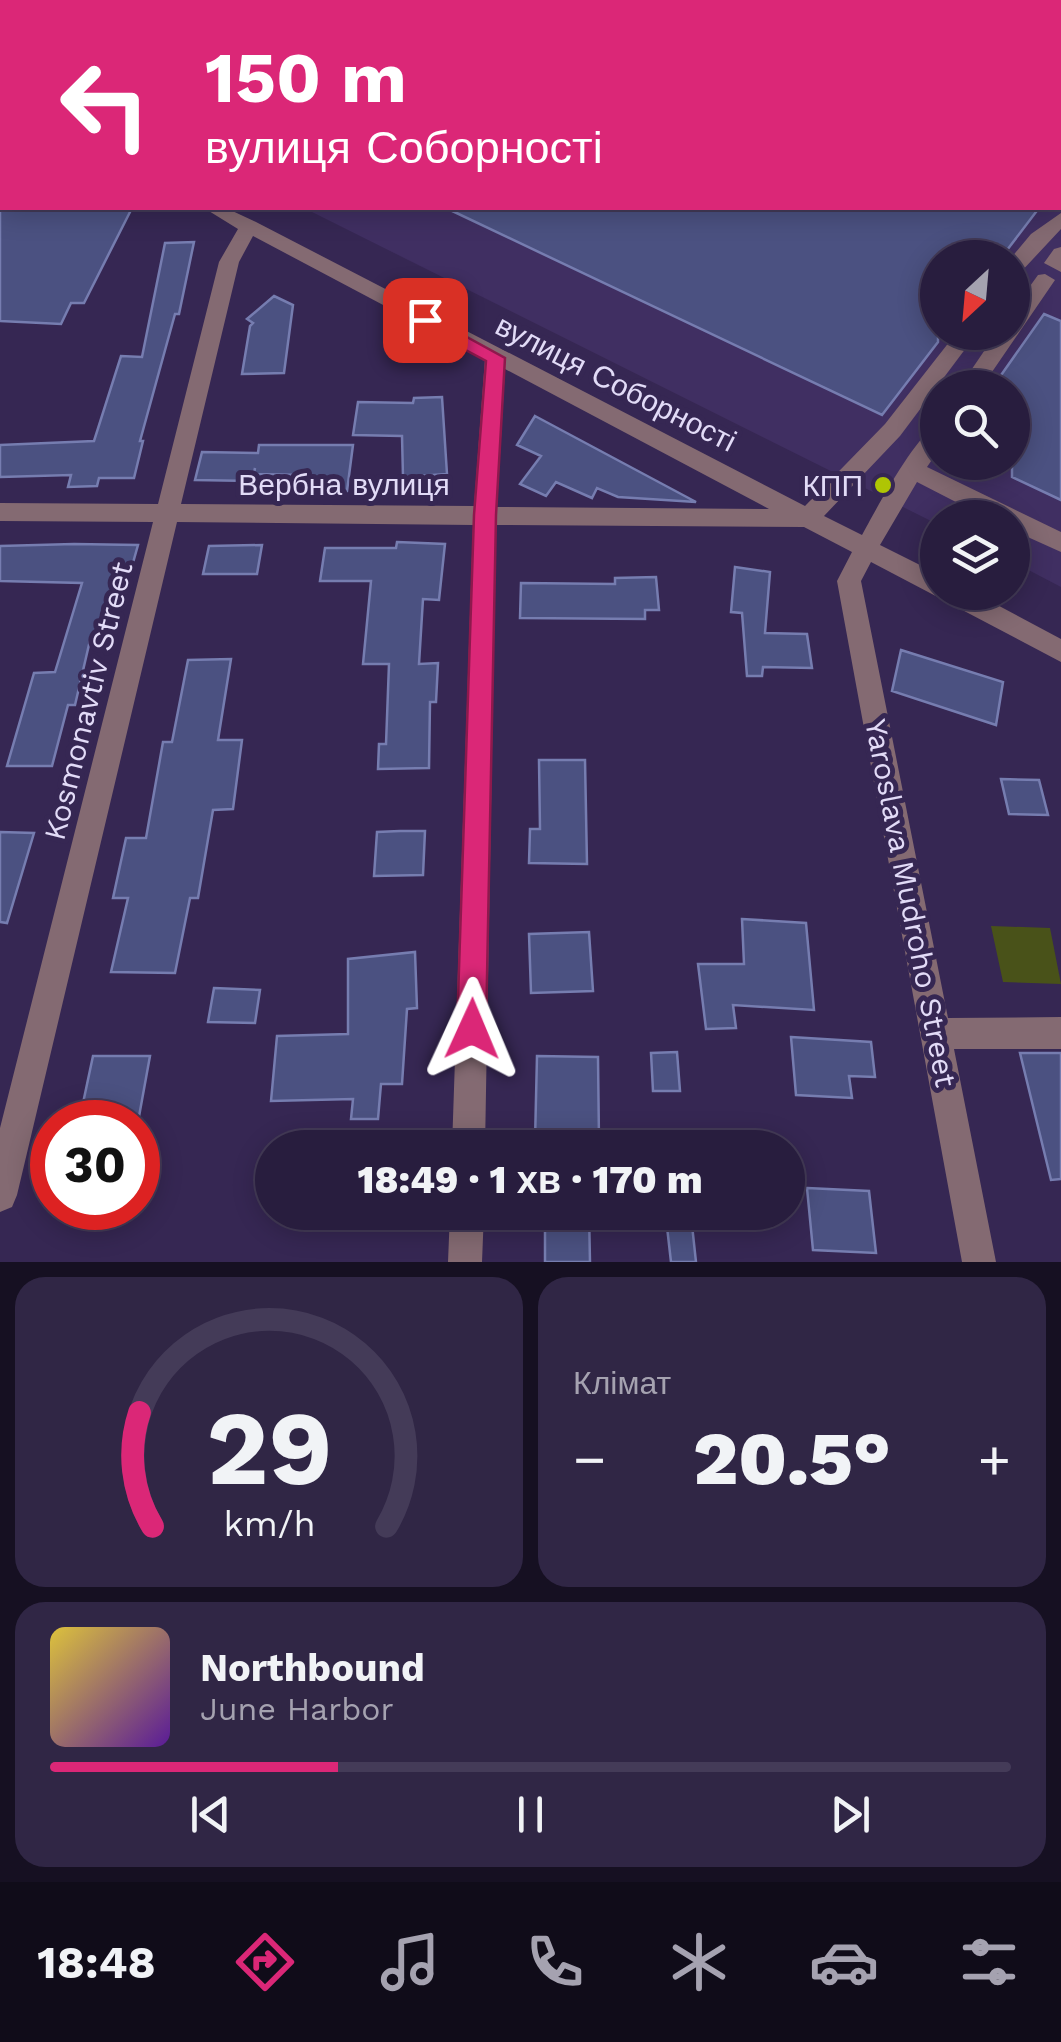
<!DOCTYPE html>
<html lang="uk">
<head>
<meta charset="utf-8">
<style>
	body { margin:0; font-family:"Work Sans",sans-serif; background:#302645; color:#f1f3f6; height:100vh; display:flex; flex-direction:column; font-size:38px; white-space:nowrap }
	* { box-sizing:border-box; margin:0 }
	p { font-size:32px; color:#a5a2b0 }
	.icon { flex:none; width:55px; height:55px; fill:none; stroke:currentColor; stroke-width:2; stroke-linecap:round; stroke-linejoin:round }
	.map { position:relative; height:1262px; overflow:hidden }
	.sheet { display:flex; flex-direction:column; gap:15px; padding:15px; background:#161022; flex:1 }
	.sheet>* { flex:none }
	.hud { position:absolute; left:0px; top:0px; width:1062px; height:210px; box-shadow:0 5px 25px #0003,0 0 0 2px #443b58; background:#db2777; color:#fff; overflow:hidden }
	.needle { width:65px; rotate:206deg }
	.fabs { position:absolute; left:920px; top:240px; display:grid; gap:20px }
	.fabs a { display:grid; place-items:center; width:110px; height:110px; border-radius:50%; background:#281d3e; box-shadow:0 5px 25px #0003,0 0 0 2px #443b58; font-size:50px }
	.speed { position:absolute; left:30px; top:1100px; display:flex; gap:20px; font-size:50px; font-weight:700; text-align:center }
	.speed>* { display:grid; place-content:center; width:130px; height:130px; border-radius:50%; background:#281d3e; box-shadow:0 5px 25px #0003,0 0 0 2px #443b58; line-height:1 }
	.speed .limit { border:15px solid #d22; background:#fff; color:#111 }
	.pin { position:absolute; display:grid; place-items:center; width:85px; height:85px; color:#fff; margin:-42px; border-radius:20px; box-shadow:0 5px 15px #0006 }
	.me { position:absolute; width:110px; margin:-55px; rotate:1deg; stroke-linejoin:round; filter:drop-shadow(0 0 8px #0008) }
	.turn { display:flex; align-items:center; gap:35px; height:210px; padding:0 40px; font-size:45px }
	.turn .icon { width:130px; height:130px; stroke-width:2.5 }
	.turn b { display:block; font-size:70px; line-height:85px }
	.big { font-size:75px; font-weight:800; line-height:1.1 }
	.sheet .widget { flex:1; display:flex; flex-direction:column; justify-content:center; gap:15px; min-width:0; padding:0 35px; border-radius:30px; background:#302645 }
	.sheet .dial { align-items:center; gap:0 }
	.dial svg { height:260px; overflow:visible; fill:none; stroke:#443b58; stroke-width:7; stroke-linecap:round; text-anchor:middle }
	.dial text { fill:#f1f3f6; stroke:none }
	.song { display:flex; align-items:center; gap:30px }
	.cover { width:120px; height:120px; border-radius:15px; background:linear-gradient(135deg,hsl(50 70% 55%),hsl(270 70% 35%)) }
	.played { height:10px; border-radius:5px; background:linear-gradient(90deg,#db2777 30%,#443b58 30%) }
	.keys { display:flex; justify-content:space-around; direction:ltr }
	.heat { display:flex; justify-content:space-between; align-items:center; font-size:55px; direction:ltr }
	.sheet .tiles { flex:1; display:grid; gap:15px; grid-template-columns:1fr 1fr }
	.widget:last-child { grid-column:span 2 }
	.trip { position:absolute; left:255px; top:1130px; width:550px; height:100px; border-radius:50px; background:#281d3e; box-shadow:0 5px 25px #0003,0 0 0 2px #443b58; font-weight:800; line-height:100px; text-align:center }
	.dock { display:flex; height:160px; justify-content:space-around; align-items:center; background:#100c19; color:#a5a2b0 }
	.dock .icon { width:70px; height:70px }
	.dock .on { color:#db2777 }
	.dock b { font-size:45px; color:#f1f3f6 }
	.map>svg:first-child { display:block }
</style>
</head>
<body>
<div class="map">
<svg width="1061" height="1262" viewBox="0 0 1061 1262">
	<rect width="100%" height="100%" fill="#362753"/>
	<!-- built -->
	<path fill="#402f62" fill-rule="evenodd" d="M100,0H1061V587L1013,562L1012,518H938L937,524L304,208H1060V2H96ZM938,258H1012V332H938ZM938,388H1012V462H938Z"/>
	<!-- green -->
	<path fill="#495219" d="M991,926L1050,928L1061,984L1003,982Z"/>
	<!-- building -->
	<path fill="#4b5181" stroke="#767db0" stroke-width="2.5" d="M0,208H132L84,303H71L61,324L0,321Z
		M446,208H1039L1001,258H938V342L882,415Z
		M194,242L179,314H175L140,441H143L134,478H99L97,486L68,487L71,475L0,477V445L94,441L121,356L142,357L165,243Z
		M274,296L293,305L284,373L242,374L250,326L253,323L247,319Z
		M1044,314L1061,321V500L1012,477V388H992Z
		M442,397L447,474L403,477L402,436L353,435L358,402L413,403L414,398Z
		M535,416L696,502L618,497L597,488L592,498L556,482L546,496L520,484L541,456L517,445Z
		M259,445H353L347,491H300L302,475L254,474L255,468L252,481L195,480L202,452L258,453Z
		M397,542L445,544L439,600L423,599L419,664L438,663L436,702H430L429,768L378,769L379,744H386L389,664H363L371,581H320L325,548H396Z
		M74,544L138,545L127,584H122L107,636H91L75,705H68L52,766H7L34,673L55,672L82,583L0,581V546Z
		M262,545L257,574H203L209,546Z
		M735,567L770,572L765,633L807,634L812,668L763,667L762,676H747L742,613L731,612Z
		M656,577L659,610H645V619L520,618L521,583L615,584V578Z
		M901,650L1003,682L996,725L892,691Z
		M231,659L218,740H242L233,809L213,810L198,898H190L175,973L111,972L128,898H113L126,838H146L163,742H172L188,660Z
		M539,760H585L587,864L529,863L530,829H540Z
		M1001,779L1039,780L1048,815L1009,814Z
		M400,831H425L423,875L374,876L377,832Z
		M0,832L34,833L7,923L0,922Z
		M742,919L806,923L814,1010L733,1005L736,1028L706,1029L698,964H744Z
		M589,932L593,991L531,993L529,934Z
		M415,952L417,1008L407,1009L402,1084H381L378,1119H351L353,1099L271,1101L277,1036L348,1034V959Z
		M214,988L260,990L255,1023L208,1022Z
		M791,1037L871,1042L875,1077L849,1076L852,1098L796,1095Z
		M677,1052L680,1091H653L651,1053Z
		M1020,1053H1061V1179L1051,1180Z
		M93,1056H150L138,1122H79Z
		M537,1056L598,1057L599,1141H535Z
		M807,1188L869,1191L876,1253L813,1250Z
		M545,1212H589L590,1262H545Z
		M692,1225L696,1262H671L667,1227Z"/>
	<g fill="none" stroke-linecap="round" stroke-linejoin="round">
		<!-- minor -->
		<path fill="#846a72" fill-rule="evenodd" d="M0,23H2V33H0Z
			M2,57V68L0,69V58Z
			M0,93L2,94V104H0Z
			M204,208H226L256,222L805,506L885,424L957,332H978L900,436L824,516L862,535C874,513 917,432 938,425V451L927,467L1061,532V552L1012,530V518H987L917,482L880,545L938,574V592H973L1061,639V662L871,562L861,581L948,1018L1061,1017V1049H954L996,1262H962L837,581L852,552L804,527L496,525L485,1148H452L473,525L177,522L17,1195L12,1207L0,1212V1128L153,522L0,521V503L158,504L219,262L238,229ZM253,236L485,359L474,506L181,504L239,262ZM505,369L769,509L497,507Z
			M1061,213V229L1019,274L1012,275L1011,258L1031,234Z
			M1061,247V272L1044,263L1054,249Z
			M1045,274L1055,280L981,388H959L997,332H1012V311L1038,275Z
			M450,1212H484L482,1262H448Z"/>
	</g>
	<!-- route -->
	<path fill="#db2777" stroke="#8e194d" stroke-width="2.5" d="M425,314L505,358L496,515L486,1029L482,1039L472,1043L461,1039L457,1029L474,515L486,361L419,325V316Z"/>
	<!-- markers -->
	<circle fill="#afc504" stroke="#362753" stroke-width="4" cx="883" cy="485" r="10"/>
	<g text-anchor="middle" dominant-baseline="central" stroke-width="10" stroke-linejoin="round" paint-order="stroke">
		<!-- street labels -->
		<g font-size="30" fill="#e2dbf7" stroke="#362753">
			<text transform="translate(616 383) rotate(27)">вулиця Соборності</text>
			<text x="344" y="484">Вербна вулиця</text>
			<text transform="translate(88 701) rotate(-76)">Kosmonavtiv Street</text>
			<text transform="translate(911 903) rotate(79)">Yaroslava Mudroho Street</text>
		</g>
		<!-- poi labels -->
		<g font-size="30" fill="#e2dbf7" stroke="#362753" text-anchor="end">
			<text x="863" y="485">КПП</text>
		</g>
	</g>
</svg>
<div class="fabs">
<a><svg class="needle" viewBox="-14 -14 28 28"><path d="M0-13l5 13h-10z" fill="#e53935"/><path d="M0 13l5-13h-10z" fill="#a5a2b0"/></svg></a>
<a><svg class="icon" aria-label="search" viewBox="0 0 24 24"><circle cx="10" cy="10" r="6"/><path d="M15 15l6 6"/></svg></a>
<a><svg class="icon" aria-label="layers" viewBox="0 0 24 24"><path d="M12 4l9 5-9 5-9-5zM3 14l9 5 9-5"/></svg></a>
</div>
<div class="speed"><div class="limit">30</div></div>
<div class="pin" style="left:425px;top:320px;background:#d93025"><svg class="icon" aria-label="arrive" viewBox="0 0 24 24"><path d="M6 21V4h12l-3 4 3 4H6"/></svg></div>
<svg class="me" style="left:472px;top:1029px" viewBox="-20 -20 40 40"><path d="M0-17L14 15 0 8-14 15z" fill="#db2777" stroke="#fff" stroke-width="4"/></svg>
<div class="trip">18:49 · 1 хв · 170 m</div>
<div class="hud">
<div class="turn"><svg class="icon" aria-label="left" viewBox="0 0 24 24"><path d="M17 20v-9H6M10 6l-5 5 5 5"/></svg><div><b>150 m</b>вулиця Соборності</div></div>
</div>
</div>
<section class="sheet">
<div class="tiles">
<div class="widget dial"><svg viewBox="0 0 100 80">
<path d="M14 69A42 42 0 1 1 86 69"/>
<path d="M14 69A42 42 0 0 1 10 34" stroke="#db2777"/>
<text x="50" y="56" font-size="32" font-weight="700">29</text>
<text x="50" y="72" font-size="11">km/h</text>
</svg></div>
<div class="widget"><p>Клімат</p>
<div class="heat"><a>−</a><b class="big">20.5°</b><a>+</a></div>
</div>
<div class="widget">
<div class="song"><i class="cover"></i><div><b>Northbound</b><p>June Harbor</p></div></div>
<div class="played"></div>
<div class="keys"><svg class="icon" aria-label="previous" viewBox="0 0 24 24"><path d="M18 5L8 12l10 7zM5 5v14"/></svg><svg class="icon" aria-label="pause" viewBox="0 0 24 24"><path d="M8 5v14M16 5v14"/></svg><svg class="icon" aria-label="next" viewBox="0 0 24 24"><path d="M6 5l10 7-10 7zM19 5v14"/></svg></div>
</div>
</div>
</section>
<nav class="dock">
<b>18:48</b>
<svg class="icon on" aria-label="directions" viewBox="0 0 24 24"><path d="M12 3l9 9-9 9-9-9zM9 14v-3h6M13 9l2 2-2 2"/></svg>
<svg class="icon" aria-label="music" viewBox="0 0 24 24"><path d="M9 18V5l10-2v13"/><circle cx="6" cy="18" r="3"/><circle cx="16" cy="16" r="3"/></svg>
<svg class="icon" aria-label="phone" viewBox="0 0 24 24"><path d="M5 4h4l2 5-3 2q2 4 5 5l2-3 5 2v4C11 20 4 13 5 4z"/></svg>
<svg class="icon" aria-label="climate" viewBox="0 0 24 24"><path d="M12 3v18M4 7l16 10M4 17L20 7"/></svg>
<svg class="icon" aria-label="car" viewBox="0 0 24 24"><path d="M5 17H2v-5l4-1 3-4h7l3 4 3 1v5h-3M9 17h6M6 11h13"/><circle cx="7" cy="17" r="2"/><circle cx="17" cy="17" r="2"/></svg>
<svg class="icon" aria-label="filters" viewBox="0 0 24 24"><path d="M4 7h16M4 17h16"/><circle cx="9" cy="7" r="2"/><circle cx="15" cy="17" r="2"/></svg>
</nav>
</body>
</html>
